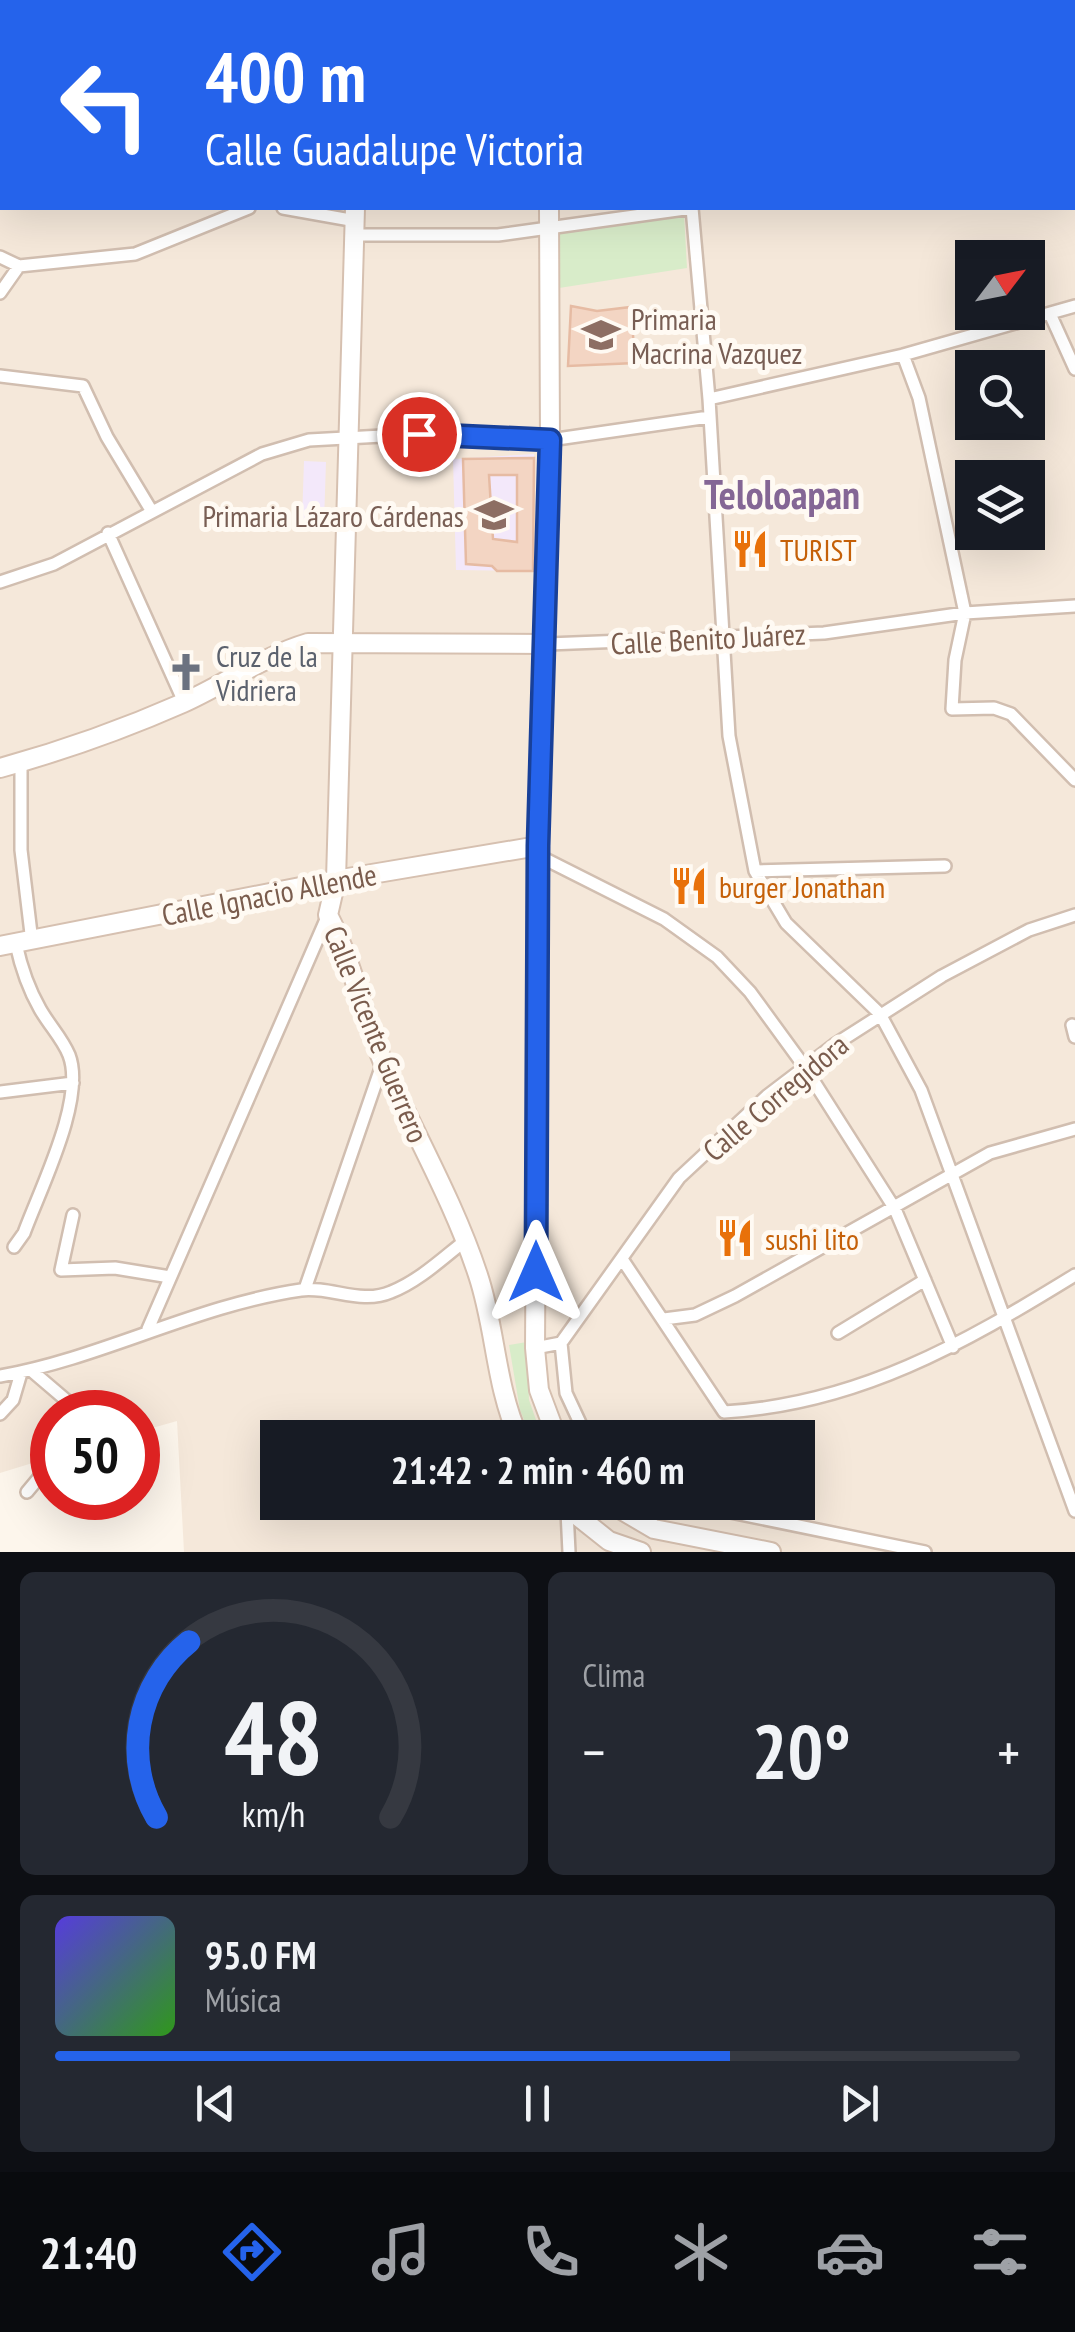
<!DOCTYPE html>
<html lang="es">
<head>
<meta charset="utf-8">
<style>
	body { margin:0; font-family:"PT Sans Narrow",sans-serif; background:#242831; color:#f1f3f6; height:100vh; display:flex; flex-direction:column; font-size:38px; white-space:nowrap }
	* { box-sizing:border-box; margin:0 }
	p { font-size:32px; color:#9ea1a6 }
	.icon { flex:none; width:55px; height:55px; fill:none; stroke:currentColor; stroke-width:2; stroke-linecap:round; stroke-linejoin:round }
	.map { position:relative; height:1552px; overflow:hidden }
	.details { display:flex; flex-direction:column; gap:20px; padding:20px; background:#0d0f14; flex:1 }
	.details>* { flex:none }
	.banner { position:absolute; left:0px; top:0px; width:1075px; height:210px; box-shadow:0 10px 40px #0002; background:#2563eb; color:#fff; overflow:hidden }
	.needle { width:65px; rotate:58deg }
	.tools { position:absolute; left:955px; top:240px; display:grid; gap:20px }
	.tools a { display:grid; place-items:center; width:90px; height:90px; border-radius:0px; background:#171b24; box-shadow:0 10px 40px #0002; font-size:50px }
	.speed { position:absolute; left:30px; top:1390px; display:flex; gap:20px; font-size:50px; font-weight:700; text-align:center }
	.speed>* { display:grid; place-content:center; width:130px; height:130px; border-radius:50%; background:#171b24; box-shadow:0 10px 40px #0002; line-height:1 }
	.speed .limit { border:15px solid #d22; background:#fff; color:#111 }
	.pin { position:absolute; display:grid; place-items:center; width:85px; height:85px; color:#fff; margin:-42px; border:5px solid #fff; border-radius:50%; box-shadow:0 2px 10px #0007 }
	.me { position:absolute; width:110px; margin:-55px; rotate:0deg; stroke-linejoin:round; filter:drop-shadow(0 0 8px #0008) }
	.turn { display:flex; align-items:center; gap:35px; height:210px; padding:0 40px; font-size:45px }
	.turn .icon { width:130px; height:130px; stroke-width:2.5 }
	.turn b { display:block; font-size:70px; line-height:85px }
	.big { font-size:75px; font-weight:800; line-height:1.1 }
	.details .tile { flex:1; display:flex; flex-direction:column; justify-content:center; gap:15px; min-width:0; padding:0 35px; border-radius:15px; background:#242831 }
	.details .dial { align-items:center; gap:0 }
	.dial svg { height:260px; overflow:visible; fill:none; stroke:#363941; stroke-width:7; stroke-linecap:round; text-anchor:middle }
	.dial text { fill:#f1f3f6; stroke:none }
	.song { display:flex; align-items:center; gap:30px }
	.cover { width:120px; height:120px; border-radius:15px; background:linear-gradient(135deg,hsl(250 70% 55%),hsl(110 70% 35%)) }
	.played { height:10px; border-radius:5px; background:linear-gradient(90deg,#2563eb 70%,#363941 70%) }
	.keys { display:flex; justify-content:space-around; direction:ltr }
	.heat { display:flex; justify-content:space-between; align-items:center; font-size:55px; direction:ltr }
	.details .tiles { flex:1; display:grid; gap:20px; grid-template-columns:1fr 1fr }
	.tile:last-child { grid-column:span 2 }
	.trip { position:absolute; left:260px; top:1420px; width:555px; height:100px; border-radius:0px; background:#171b24; box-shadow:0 10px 40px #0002; font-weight:800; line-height:100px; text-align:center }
	.menu { display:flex; height:160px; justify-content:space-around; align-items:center; background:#090b0e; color:#9ea1a6 }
	.menu .icon { width:70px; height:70px }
	.menu .selected { color:#2563eb }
	.menu b { font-size:45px; color:#f1f3f6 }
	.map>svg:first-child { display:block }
</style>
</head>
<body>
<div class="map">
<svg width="1075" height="1552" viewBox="0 0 1075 1552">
	<rect width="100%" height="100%" fill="#fdf6ec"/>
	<!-- residential -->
	<path fill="#f5e8da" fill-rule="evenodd" d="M0,0H1075V1552H184L177,1421L138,1432V1412H52V1457L0,1473ZM2,2H1072V208H2ZM972,258H1028V312H972ZM972,368H1028V422H972ZM972,478H1028V532H972ZM278,1438H798V1502H278Z"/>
	<!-- education -->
	<path fill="#f3e8fa" d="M534,454L533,571L456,570L453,459Z
		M304,461L326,462L324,522L302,520Z"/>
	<!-- green -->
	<path fill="#d8ecc9" d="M684,214L687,268L559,288L560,231Z
		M527,1342L529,1400L542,1437H531L520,1410L509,1345Z"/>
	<!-- building -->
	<path fill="#f3d5c3" stroke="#e6bba3" stroke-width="2.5" fill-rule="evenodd" d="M571,306L597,311L631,307L635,363L568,366Z
		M534,458L533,571H497L492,566L466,564L463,459ZM489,475H517V542L493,539Z"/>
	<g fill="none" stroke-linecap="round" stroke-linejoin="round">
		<!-- street casing -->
		<g stroke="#d1beb0" stroke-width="16">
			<path id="street" d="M631,0V2
				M1038,0L1042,2
				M834,2V0
				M1054,2V0
				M1072,24L1075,29
				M0,135L2,134
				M1072,186L1075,187
				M283,208L356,221
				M692,208L709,399L729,736L755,871L786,923L880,1014L921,1090L1075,1511
				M357,235H498L692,208
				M0,257L19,266L135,254L249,208
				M0,293L19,266
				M1051,316L1075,369
				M903,355L919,398L965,613L955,660L952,709L994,708L1011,714L1075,780
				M0,376L83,386L107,437L151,510
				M709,399L903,355L1075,306
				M108,533L184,702
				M0,582L54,564L262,454L309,440L419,434L550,440L709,417
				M548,644L824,633L965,613L1075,606
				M21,762V850L32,942
				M539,856L664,919L717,957L750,992L804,1066L895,1209L953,1347
				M755,871L945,866
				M1072,1025L1075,1037
				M0,1092L73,1083
				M73,1215L61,1270L115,1268L170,1277
				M14,1247L24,1233C40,1189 86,1099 69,1055C62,1038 49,1025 40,1009C28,988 21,967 16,944
				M622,1259L724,1412C858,1404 963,1344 1075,1275
				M305,1289L383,1062
				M664,1319L695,1315L735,1296L990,1153L1075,1129
				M148,1329L328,915
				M838,1333L925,1280
				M561,1343L566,1393L587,1438
				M535,1348L561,1343L679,1178L767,1096L834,1045L942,976L1029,930L1075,915
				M32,1371L80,1412
				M0,1376C102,1358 197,1305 301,1290C331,1286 361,1305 391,1292C419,1281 443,1258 466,1240
				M0,1414L13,1400L21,1373
				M27,1492L52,1462
				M682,1502L925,1552
				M567,1511L569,1552"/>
		</g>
		<!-- secondary casing -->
		<g stroke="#d6c0b0" stroke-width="22">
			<path id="secondary" d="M357,0V2
				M546,0L547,2
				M355,208L336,880L328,915C353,963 363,1015 384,1065C415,1135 454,1202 478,1275C496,1329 495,1385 519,1438
				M549,208L550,440L538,846L535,1348L539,1390L557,1438
				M0,768C62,751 124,729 183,703C225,684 264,656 308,643L548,644
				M0,946L336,880L538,846
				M560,1502L609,1541L641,1552
				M608,1502L654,1529L771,1552"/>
		</g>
		<!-- street -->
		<use href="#street" stroke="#fff" stroke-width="11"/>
		<!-- secondary -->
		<use href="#secondary" stroke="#fff" stroke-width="18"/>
	</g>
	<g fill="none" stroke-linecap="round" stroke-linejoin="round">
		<!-- route casing -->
		<g stroke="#184099" stroke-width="25">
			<path id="route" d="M419,434L550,440L538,846L536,1272"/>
		</g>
		<!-- route -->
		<use href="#route" stroke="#2563eb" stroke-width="18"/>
	</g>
	<!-- icons -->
	<defs>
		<g id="school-bare" transform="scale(3)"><path d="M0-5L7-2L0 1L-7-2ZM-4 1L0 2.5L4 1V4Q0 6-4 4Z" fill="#8d6e63" stroke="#fffaf3" stroke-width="2.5" paint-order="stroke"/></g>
		<g id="restaurant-bare" transform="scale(3)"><path d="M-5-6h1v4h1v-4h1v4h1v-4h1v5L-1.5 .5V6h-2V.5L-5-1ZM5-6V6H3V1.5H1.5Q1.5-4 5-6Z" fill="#e8710a" stroke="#fffaf3" stroke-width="2.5" paint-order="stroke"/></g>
		<g id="church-bare" transform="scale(3)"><path d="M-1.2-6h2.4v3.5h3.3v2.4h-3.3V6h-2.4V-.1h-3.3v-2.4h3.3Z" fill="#6b7280" stroke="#fffaf3" stroke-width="2.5" paint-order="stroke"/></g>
	</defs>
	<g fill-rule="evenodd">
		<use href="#school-bare" x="601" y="335"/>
		<use href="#school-bare" x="494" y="515"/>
		<use href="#restaurant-bare" x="750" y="549"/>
		<use href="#church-bare" x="186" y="672"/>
		<use href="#restaurant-bare" x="689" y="886"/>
		<use href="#restaurant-bare" x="735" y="1238"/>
	</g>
	<g text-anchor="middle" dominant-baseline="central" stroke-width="10" stroke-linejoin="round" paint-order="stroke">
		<!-- education labels -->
		<g font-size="30" fill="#785e54" stroke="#fffaf3" text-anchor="start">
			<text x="631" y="318">Primaria<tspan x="631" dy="34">Macrina Vazquez</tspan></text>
			<text x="464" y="515" text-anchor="end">Primaria Lázaro Cárdenas</text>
		</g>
		<!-- food labels -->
		<g font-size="30" fill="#c56008" stroke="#fffaf3" text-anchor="start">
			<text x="780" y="549">TURIST</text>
			<text x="719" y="886">burger Jonathan</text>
			<text x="765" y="1238">sushi lito</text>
		</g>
		<!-- street labels -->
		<g font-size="30" fill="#7a5c4d" stroke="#fffaf3">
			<text transform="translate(708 638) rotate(-3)">Calle Benito Juárez</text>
			<text transform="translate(269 894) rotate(-11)">Calle Ignacio Allende</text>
			<text transform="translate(377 1034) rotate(68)">Calle Vicente Guerrero</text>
			<text transform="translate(775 1097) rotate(-40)">Calle Corregidora</text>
		</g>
		<!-- worship labels -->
		<g font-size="30" fill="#5b616d" stroke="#fffaf3" text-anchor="start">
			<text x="216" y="655">Cruz de la<tspan x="216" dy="34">Vidriera</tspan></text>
		</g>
		<!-- district labels -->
		<g font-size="40" font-weight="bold" fill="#846695" stroke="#fffaf3">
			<text x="782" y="494">Teloloapan</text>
		</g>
	</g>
</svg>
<div class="tools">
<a><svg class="needle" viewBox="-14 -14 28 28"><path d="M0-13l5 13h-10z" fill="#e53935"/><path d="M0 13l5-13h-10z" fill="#9ea1a6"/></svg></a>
<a><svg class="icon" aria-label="search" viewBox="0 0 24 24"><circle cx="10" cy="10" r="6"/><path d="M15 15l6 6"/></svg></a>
<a><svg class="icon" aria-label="layers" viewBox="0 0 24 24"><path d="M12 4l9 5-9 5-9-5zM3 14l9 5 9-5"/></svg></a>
</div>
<div class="speed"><div class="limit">50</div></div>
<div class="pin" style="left:419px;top:434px;background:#d93025"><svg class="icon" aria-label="arrive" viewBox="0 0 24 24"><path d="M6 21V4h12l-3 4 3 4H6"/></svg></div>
<svg class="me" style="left:536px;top:1272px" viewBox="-20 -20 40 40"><path d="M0-17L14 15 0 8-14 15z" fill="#2563eb" stroke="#fff" stroke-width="4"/></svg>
<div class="trip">21:42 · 2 min · 460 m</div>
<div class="banner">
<div class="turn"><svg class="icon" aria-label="left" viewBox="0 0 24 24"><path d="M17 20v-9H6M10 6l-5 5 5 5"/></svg><div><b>400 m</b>Calle Guadalupe Victoria</div></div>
</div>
</div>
<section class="details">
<div class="tiles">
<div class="tile dial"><svg viewBox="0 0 100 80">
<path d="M14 69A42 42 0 1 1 86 69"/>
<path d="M14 69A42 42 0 0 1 24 15" stroke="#2563eb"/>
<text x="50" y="56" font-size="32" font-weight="700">48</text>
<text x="50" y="72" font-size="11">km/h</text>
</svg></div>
<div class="tile"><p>Clima</p>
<div class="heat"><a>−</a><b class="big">20°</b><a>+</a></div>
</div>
<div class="tile">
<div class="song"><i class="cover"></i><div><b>95.0 FM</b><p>Música</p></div></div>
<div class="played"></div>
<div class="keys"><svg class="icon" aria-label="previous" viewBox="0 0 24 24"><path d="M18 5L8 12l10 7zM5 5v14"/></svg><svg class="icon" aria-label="pause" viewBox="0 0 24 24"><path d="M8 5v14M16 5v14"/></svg><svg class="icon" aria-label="next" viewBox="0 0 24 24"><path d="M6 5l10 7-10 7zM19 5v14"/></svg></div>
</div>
</div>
</section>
<nav class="menu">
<b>21:40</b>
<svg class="icon selected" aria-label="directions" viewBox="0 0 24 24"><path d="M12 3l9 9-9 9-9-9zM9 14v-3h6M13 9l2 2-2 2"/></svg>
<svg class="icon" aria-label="music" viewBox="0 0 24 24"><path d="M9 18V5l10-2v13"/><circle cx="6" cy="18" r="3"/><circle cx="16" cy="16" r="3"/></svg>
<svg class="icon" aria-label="phone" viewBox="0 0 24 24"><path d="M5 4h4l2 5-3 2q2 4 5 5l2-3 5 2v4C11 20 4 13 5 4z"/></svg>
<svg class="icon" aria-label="climate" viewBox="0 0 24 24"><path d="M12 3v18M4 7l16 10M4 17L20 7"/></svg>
<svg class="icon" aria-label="car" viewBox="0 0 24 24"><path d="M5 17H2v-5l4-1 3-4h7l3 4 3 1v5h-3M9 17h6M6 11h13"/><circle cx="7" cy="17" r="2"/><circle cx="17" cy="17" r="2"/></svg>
<svg class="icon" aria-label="filters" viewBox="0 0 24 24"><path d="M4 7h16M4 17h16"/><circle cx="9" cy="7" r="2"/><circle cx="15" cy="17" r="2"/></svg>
</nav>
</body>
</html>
